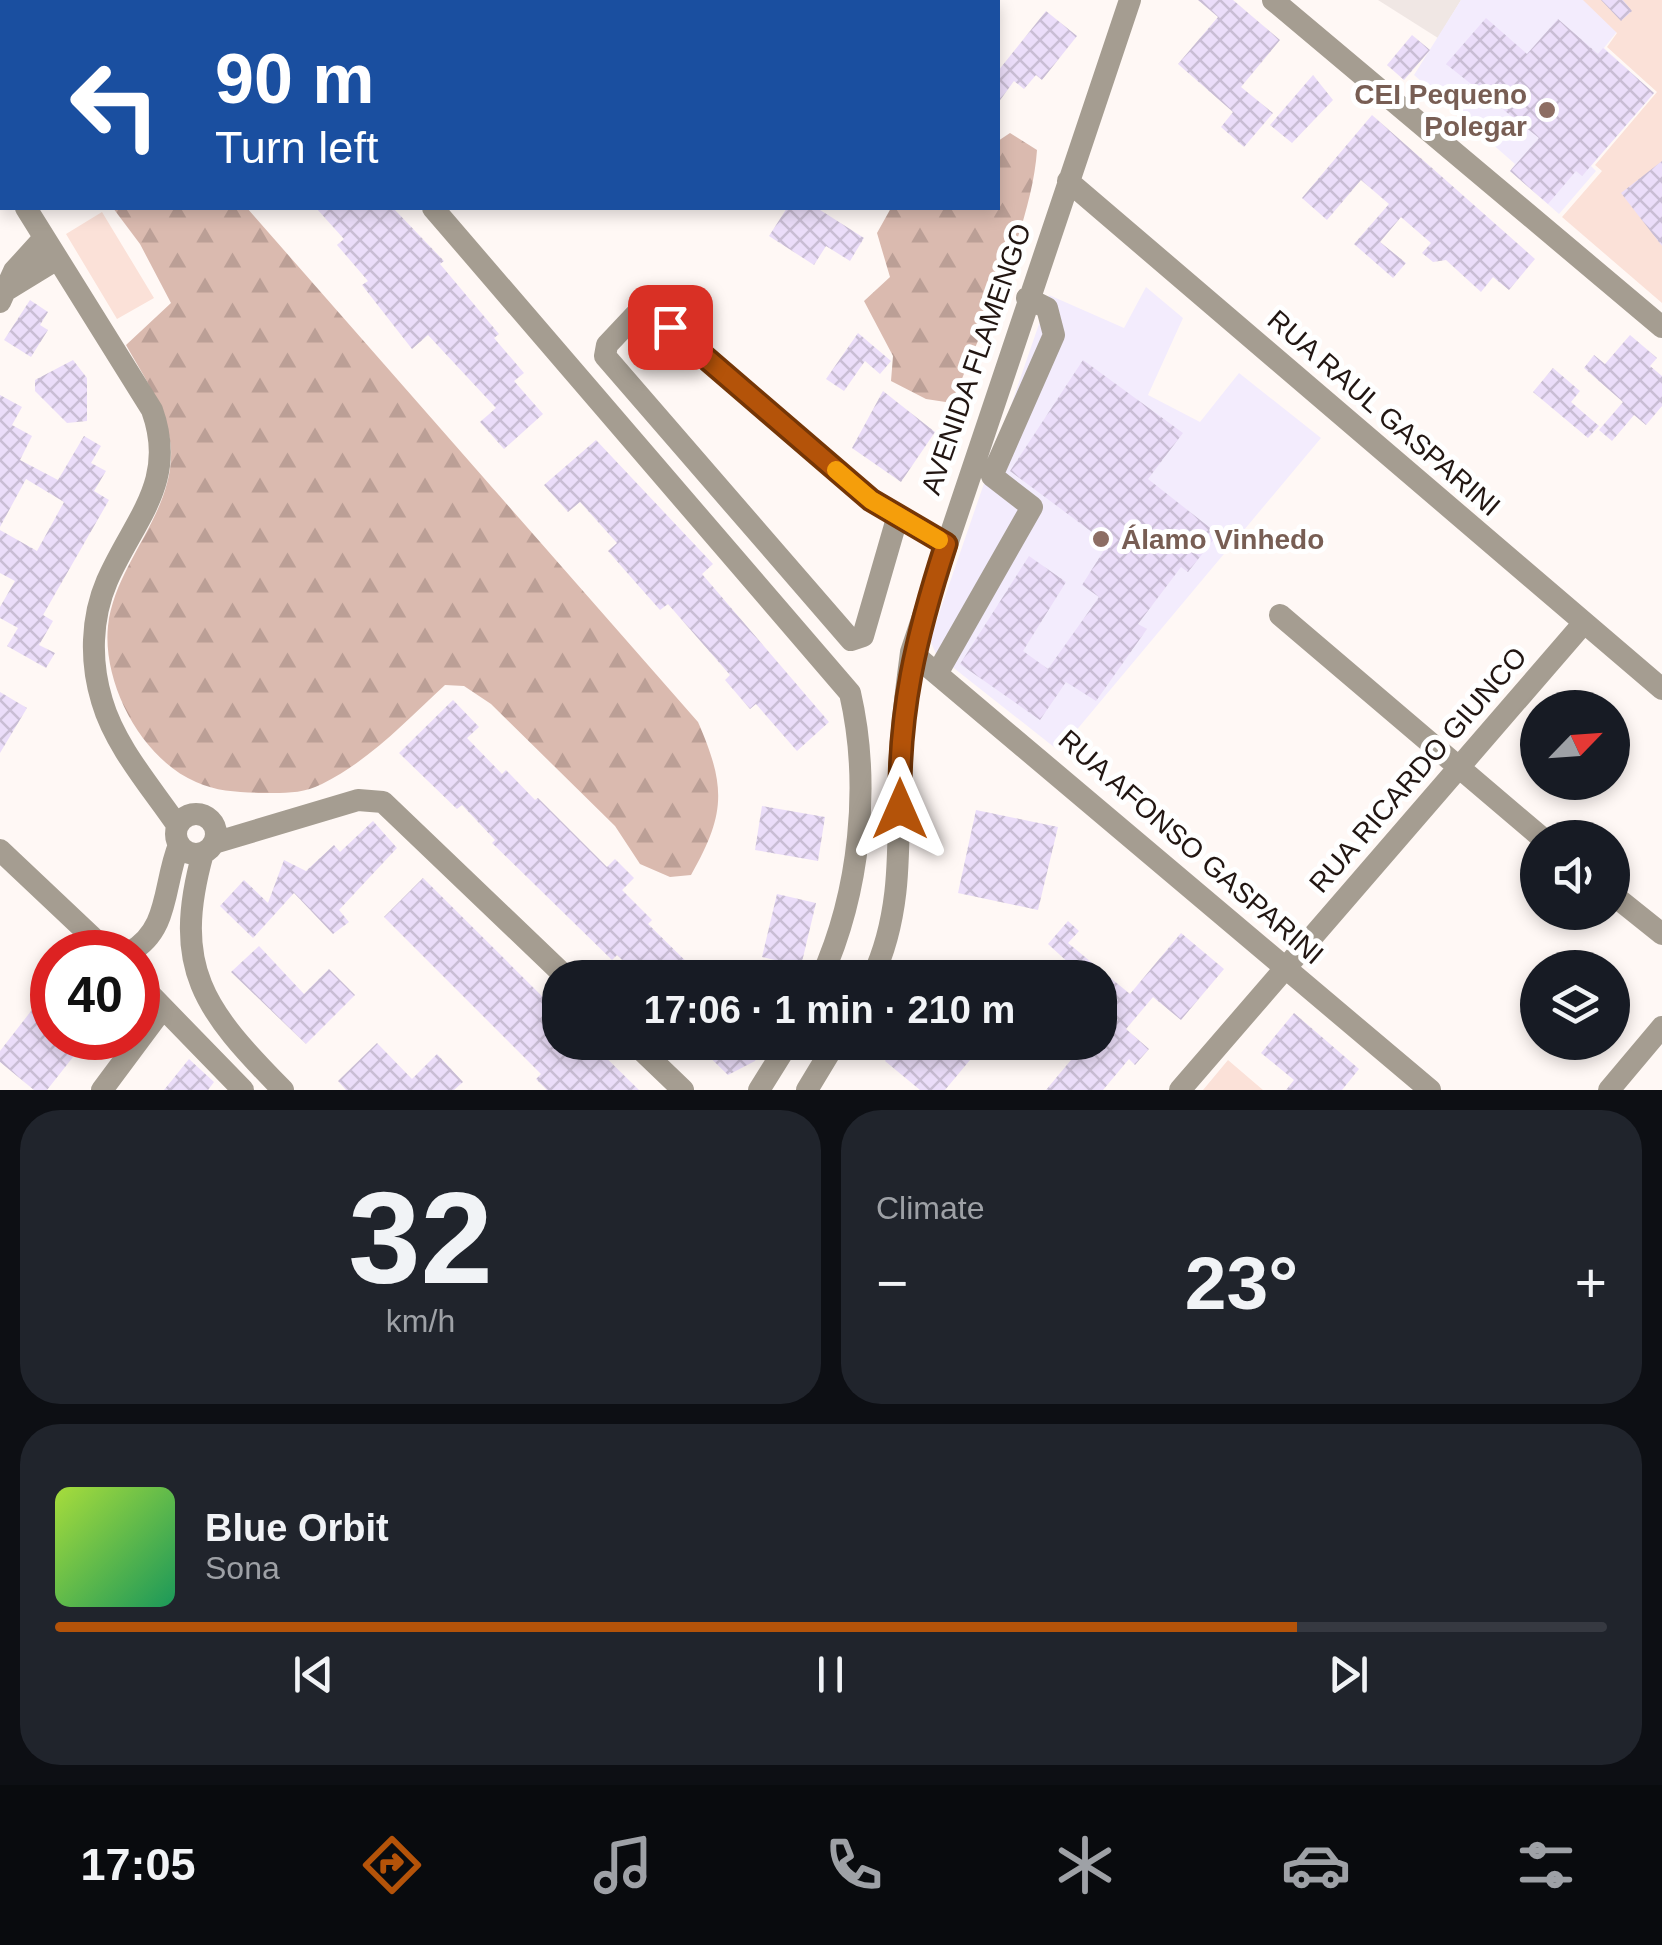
<!DOCTYPE html>
<html lang="en">
<head>
<meta charset="utf-8">
<style>
	body { margin:0; font-family:Arial,sans-serif; background:#20242c; color:#f1f3f6; height:100vh; display:flex; flex-direction:column; font-size:38px; white-space:nowrap }
	* { box-sizing:border-box; margin:0 }
	p { font-size:32px; color:#9ea1a6 }
	.icon { flex:none; width:55px; height:55px; fill:none; stroke:currentColor; stroke-width:2; stroke-linecap:round; stroke-linejoin:round }
	.map { position:relative; height:1090px; overflow:hidden }
	.details { display:flex; flex-direction:column; gap:20px; padding:20px; background:#0d0f14; flex:1 }
	.details>* { flex:none }
	.hud { position:absolute; left:0px; top:0px; width:1000px; height:210px; box-shadow:0 5px 15px #0003; background:#1a4fa0; color:#fff; overflow:hidden }
	.needle { width:65px; rotate:65deg }
	.controls { position:absolute; left:1520px; top:690px; display:grid; gap:20px }
	.controls a { display:grid; place-items:center; width:110px; height:110px; border-radius:50%; background:#171b24; box-shadow:0 5px 15px #0003; font-size:50px }
	.speed { position:absolute; left:30px; top:930px; display:flex; gap:20px; font-size:50px; font-weight:700; text-align:center }
	.speed>* { display:grid; place-content:center; width:130px; height:130px; border-radius:50%; background:#171b24; box-shadow:0 5px 15px #0003; line-height:1 }
	.speed .limit { border:15px solid #d22; background:#fff; color:#111 }
	.pin { position:absolute; display:grid; place-items:center; width:85px; height:85px; color:#fff; margin:-42px; border-radius:20px; box-shadow:0 5px 15px #0006 }
	.me { position:absolute; width:110px; margin:-55px; rotate:0deg; stroke-linejoin:round; filter:drop-shadow(0 0 8px #0008) }
	.turn { display:flex; align-items:center; gap:35px; height:210px; padding:0 50px; font-size:45px }
	.turn .icon { width:130px; height:130px; stroke-width:2.5 }
	.turn b { display:block; font-size:70px; line-height:85px }
	.big { font-size:75px; font-weight:800; line-height:1.1 }
	.details .widget { flex:1; display:flex; flex-direction:column; justify-content:center; gap:15px; min-width:0; padding:0 35px; border-radius:40px; background:#20242c }
	.details .dial { align-items:center; gap:0 }
	.dial b { font-size:130px; line-height:1 }
	.song { display:flex; align-items:center; gap:30px }
	.cover { width:120px; height:120px; border-radius:15px; background:linear-gradient(135deg,hsl(80 70% 55%),hsl(150 70% 35%)) }
	.played { height:10px; border-radius:5px; background:linear-gradient(90deg,#b45309 80%,#363941 80%) }
	.keys { display:flex; justify-content:space-around; direction:ltr }
	.heat { display:flex; justify-content:space-between; align-items:center; font-size:55px; direction:ltr }
	.details .tiles { flex:1; display:grid; gap:20px; grid-template-columns:1fr 1fr }
	.widget:last-child { grid-column:span 2 }
	.trip { position:absolute; left:542px; top:960px; width:575px; height:100px; border-radius:40px; background:#171b24; box-shadow:0 5px 15px #0003; font-weight:800; line-height:100px; text-align:center }
	.dock { display:flex; height:160px; justify-content:space-around; align-items:center; background:#090b0e; color:#9ea1a6 }
	.dock .icon { width:70px; height:70px }
	.dock .selected { color:#b45309 }
	.dock b { font-size:45px; color:#f1f3f6 }
	.map>svg:first-child { display:block }
</style>
</head>
<body>
<div class="map">
<svg width="1662" height="1090" viewBox="0 0 1662 1090">
	<defs>
		<pattern id="forest-firs" width="22" height="20" patternUnits="userSpaceOnUse" patternTransform="scale(2.5)"><rect width="22" height="20" fill="#dabaaf"/><path d="M5 1l3.5 6h-7zM16 11l3.5 6h-7z" fill="#bb9f96"/></pattern>
		<pattern id="building-cross-hatch" width="8" height="8" patternUnits="userSpaceOnUse" patternTransform="scale(2.5)"><rect width="8" height="8" fill="#ebddf9"/><path d="M0 0l8 8M0 8l8-8" fill="none" stroke="#c9bdd4"/></pattern>
	</defs>
	<rect width="100%" height="100%" fill="#fff8f5"/>
	<!-- built -->
	<path fill="#f0e7e4" d="M1378,0H1461L1438,38Z"/>
	<!-- education -->
	<path fill="#f3ecfd" d="M1461,0H1642L1604,48L1654,93L1591,166L1596,171L1559,214L1510,171L1515,164L1414,75Z
		M1146,287L1183,318L1148,395L1200,422L1239,373L1321,438L1059,751L936,654L930,640L1049,295L1124,328Z"/>
	<!-- forest -->
	<path fill="url(#forest-firs)" d="M1010,133L1037,150C1032,226 981,331 952,403L926,399L891,381L893,356L864,301L890,277L877,233L891,208H998V141Z
		M113,208H247L698,722C726,786 726,814 691,875L670,877L640,864L615,826L491,704L464,686L445,685C407,720 369,761 322,784C302,794 284,793 263,793C239,792 218,792 196,782C142,759 102,684 108,626C115,563 174,514 171,449C169,414 143,375 126,345L171,303L140,244Z"/>
	<!-- pitch -->
	<path fill="#fbe1d8" d="M1583,0H1662V303L1562,217L1602,171L1595,165L1657,92L1607,47L1617,33Z
		M102,212L154,298L117,319L66,234Z
		M1228,1060L1263,1090H1203Z"/>
	<!-- building -->
	<path fill="url(#building-cross-hatch)" d="M1198,0H1233L1280,40L1241,87L1273,113L1244,147L1221,127L1233,112L1178,64L1218,17Z
		M1601,0H1623L1632,11L1621,21Z
		M1046,11L1077,36L1042,80L1036,75L1024,89L1014,81L998,103V71Z
		M1486,18L1527,54L1558,19L1598,54L1603,48L1654,93L1582,176L1576,171L1548,204L1510,171L1539,138L1446,64Z
		M1412,35L1430,50L1404,80L1387,65Z
		M1313,75L1333,100L1292,143L1270,125Z
		M1372,115L1535,259L1509,290L1493,277L1481,292L1446,260L1433,262L1422,253L1431,243L1401,217L1380,242L1406,263L1393,278L1354,244L1389,204L1361,180L1327,220L1302,198Z
		M1662,161V246L1621,193Z
		M316,208H393L444,261L440,264L499,334L494,338L524,373L514,381L543,414L504,449L480,422L496,408L428,335L412,349L362,285L368,281L337,245L344,239Z
		M787,208H817L864,238L850,261L826,246L814,265L769,236Z
		M30,300L48,312L40,325L48,330L31,357L4,340Z
		M858,333L891,361L880,374L865,361L844,391L826,379Z
		M1630,335L1657,358L1650,366L1662,376V406L1646,425L1634,415L1612,441L1599,430L1623,402L1584,368L1594,355L1605,364Z
		M73,360L87,378V421L67,423L35,391V380Z
		M1083,360L1183,433L1148,479L1218,534L1188,572L1181,567L1138,624L1147,629L1096,701L1066,682L1040,720L960,664L1029,556L1066,582L1023,651L1048,669L1099,597L1082,585L1108,544L1010,471Z
		M1553,368L1580,391L1571,402L1599,426L1588,438L1533,392Z
		M883,391L935,432L901,482L852,448Z
		M0,395L22,407L12,425L32,436L20,460L58,480L84,436L101,446L91,463L106,471L94,491L109,500L43,615L53,621L39,645L55,653L46,668L7,646L18,628L0,618V607L15,581L0,573V530L37,551L64,502L26,479L0,527Z
		M596,440L713,564L702,574L829,722L797,751L756,704L750,709L725,680L730,675L668,604L660,610L637,584L608,551L617,543L580,502L568,512L544,485Z
		M0,692L27,708L0,753Z
		M453,700L479,727L467,738L502,774L506,770L535,800L538,798L607,867L615,859L634,878L622,890L652,920L648,924L703,978H641L617,955L612,960L492,843L495,840L462,805L457,809L399,753Z
		M762,806L825,817L818,861L755,850Z
		M976,810L1058,827L1038,910L958,893Z
		M373,821L397,848L339,910L349,922L333,934L294,893L253,938L220,906L244,880L268,903L284,860L306,871L334,845L340,852Z
		M423,878L560,1014V1042H590L639,1090H547L536,1079L541,1074L384,917Z
		M777,894L816,903L801,966L762,957Z
		M1068,921L1079,931L1068,943L1130,994L1181,933L1224,969L1181,1020L1153,997L1126,1029L1149,1049L1135,1065L1129,1059L1103,1090H1046L1086,1042H1100V978H1061L1071,965L1048,944Z
		M259,946L304,994L329,969L355,995L306,1044L231,972Z
		M52,984V1038H88L47,1090H34L0,1062V1051Z
		M1294,1013L1359,1069L1342,1090H1286L1294,1080L1261,1053Z
		M694,1042H765L755,1061L728,1075Z
		M917,1042H985L945,1090H920L885,1061L898,1045L908,1053Z
		M377,1043L412,1079L437,1054L463,1082L454,1090H346L338,1081Z
		M189,1059L214,1082L208,1090H164Z"/>
	<g fill="none" stroke-linecap="round" stroke-linejoin="round">
		<!-- minor -->
		<path stroke="#a59d91" stroke-width="22" d="M255,0L257,2
			M674,0L676,2
			M1273,0L1662,327
			M0,164L2,168
			M1068,181L1662,689
			M26,208L152,410C178,482 134,519 107,581C91,618 90,662 102,701C115,746 151,787 177,825
			M433,208L850,693C871,784 860,892 821,978
			M8,289L57,259
			M0,302L14,271L44,238
			M898,515L863,636L851,640L605,356L607,345L640,310L653,313L871,499C896,514 921,529 946,544
			M1280,615L1542,838
			M911,652L1430,1090
			M938,672L1032,507L992,476L1054,335L1047,308L1027,298
			M176 834a20 20 0 1 1 40 0a20 20 0 1 1-40 0Z
			M214,843L358,800L383,802L567,978
			M0,850L108,952
			M203,853C171,968 204,1010 283,1090
			M1612,894L1662,934
			M130,952C170,930 163,884 179,845
			M872,978C903,913 898,844 899,774C900,733 906,692 911,652L1130,0
			M138,982L243,1090
			M633,1042L683,1090
			M102,1090L163,1008
			M759,1090L789,1042
			M807,1090L836,1042
			M1180,1090L1582,625
			M1609,1090L1662,1027"/>
	</g>
	<g fill="none" stroke-linecap="round" stroke-linejoin="round">
		<!-- route casing -->
		<g stroke="#753606" stroke-width="25">
			<path id="route" d="M670,327L871,500L946,544C916,636 898,712 900,809"/>
		</g>
		<!-- route -->
		<use href="#route" stroke="#b45309" stroke-width="18"/>
		<!-- slow -->
		<path stroke="#f59e0b" stroke-width="18" d="M836,470L871,500L939,540"/>
	</g>
	<!-- markers -->
	<g fill="#8d6e63" stroke="#fff" stroke-width="4">
		<circle cx="1547" cy="110" r="10"/>
		<circle cx="1101" cy="539" r="10"/>
	</g>
	<g text-anchor="middle" dominant-baseline="central" stroke-width="10" stroke-linejoin="round" paint-order="stroke">
		<!-- education labels -->
		<g font-size="28" font-weight="bold" fill="#785e54" stroke="#fff" text-anchor="end">
			<text x="1527" y="94">CEI Pequeno<tspan x="1527" dy="32">Polegar</tspan></text>
			<text x="1121" y="539" text-anchor="start">Álamo Vinhedo</text>
		</g>
		<!-- street labels -->
		<g font-size="28" fill="#221612" stroke="#fff">
			<text transform="translate(976 359) rotate(-71)">AVENIDA FLAMENGO</text>
			<text transform="translate(1384 413) rotate(41)">RUA RAUL GASPARINI</text>
			<text transform="translate(1418 770) rotate(-49)">RUA RICARDO GIUNCO</text>
			<text transform="translate(1191 847) rotate(41)">RUA AFONSO GASPARINI</text>
		</g>
	</g>
</svg>
<div class="controls">
<a><svg class="needle" viewBox="-14 -14 28 28"><path d="M0-13l5 13h-10z" fill="#e53935"/><path d="M0 13l5-13h-10z" fill="#9ea1a6"/></svg></a>
<a><svg class="icon" aria-label="sound" viewBox="0 0 24 24"><path d="M4 9h4l5-4v14l-5-4H4zM17 9q2 3 0 6"/></svg></a>
<a><svg class="icon" aria-label="layers" viewBox="0 0 24 24"><path d="M12 4l9 5-9 5-9-5zM3 14l9 5 9-5"/></svg></a>
</div>
<div class="speed"><div class="limit">40</div></div>
<div class="pin" style="left:670px;top:327px;background:#d93025"><svg class="icon" aria-label="arrive" viewBox="0 0 24 24"><path d="M6 21V4h12l-3 4 3 4H6"/></svg></div>
<svg class="me" style="left:900px;top:809px" viewBox="-20 -20 40 40"><path d="M0-17L14 15 0 8-14 15z" fill="#b45309" stroke="#fff" stroke-width="4"/></svg>
<div class="trip">17:06 · 1 min · 210 m</div>
<div class="hud">
<div class="turn"><svg class="icon" aria-label="left" viewBox="0 0 24 24"><path d="M17 20v-9H6M10 6l-5 5 5 5"/></svg><div><b>90 m</b>Turn left</div></div>
</div>
</div>
<section class="details">
<div class="tiles">
<div class="widget dial"><b>32</b><p>km/h</p></div>
<div class="widget"><p>Climate</p>
<div class="heat"><a>−</a><b class="big">23°</b><a>+</a></div>
</div>
<div class="widget">
<div class="song"><i class="cover"></i><div><b>Blue Orbit</b><p>Sona</p></div></div>
<div class="played"></div>
<div class="keys"><svg class="icon" aria-label="previous" viewBox="0 0 24 24"><path d="M18 5L8 12l10 7zM5 5v14"/></svg><svg class="icon" aria-label="pause" viewBox="0 0 24 24"><path d="M8 5v14M16 5v14"/></svg><svg class="icon" aria-label="next" viewBox="0 0 24 24"><path d="M6 5l10 7-10 7zM19 5v14"/></svg></div>
</div>
</div>
</section>
<nav class="dock">
<b>17:05</b>
<svg class="icon selected" aria-label="directions" viewBox="0 0 24 24"><path d="M12 3l9 9-9 9-9-9zM9 14v-3h6M13 9l2 2-2 2"/></svg>
<svg class="icon" aria-label="music" viewBox="0 0 24 24"><path d="M9 18V5l10-2v13"/><circle cx="6" cy="18" r="3"/><circle cx="16" cy="16" r="3"/></svg>
<svg class="icon" aria-label="phone" viewBox="0 0 24 24"><path d="M5 4h4l2 5-3 2q2 4 5 5l2-3 5 2v4C11 20 4 13 5 4z"/></svg>
<svg class="icon" aria-label="climate" viewBox="0 0 24 24"><path d="M12 3v18M4 7l16 10M4 17L20 7"/></svg>
<svg class="icon" aria-label="car" viewBox="0 0 24 24"><path d="M5 17H2v-5l4-1 3-4h7l3 4 3 1v5h-3M9 17h6M6 11h13"/><circle cx="7" cy="17" r="2"/><circle cx="17" cy="17" r="2"/></svg>
<svg class="icon" aria-label="filters" viewBox="0 0 24 24"><path d="M4 7h16M4 17h16"/><circle cx="9" cy="7" r="2"/><circle cx="15" cy="17" r="2"/></svg>
</nav>
</body>
</html>
